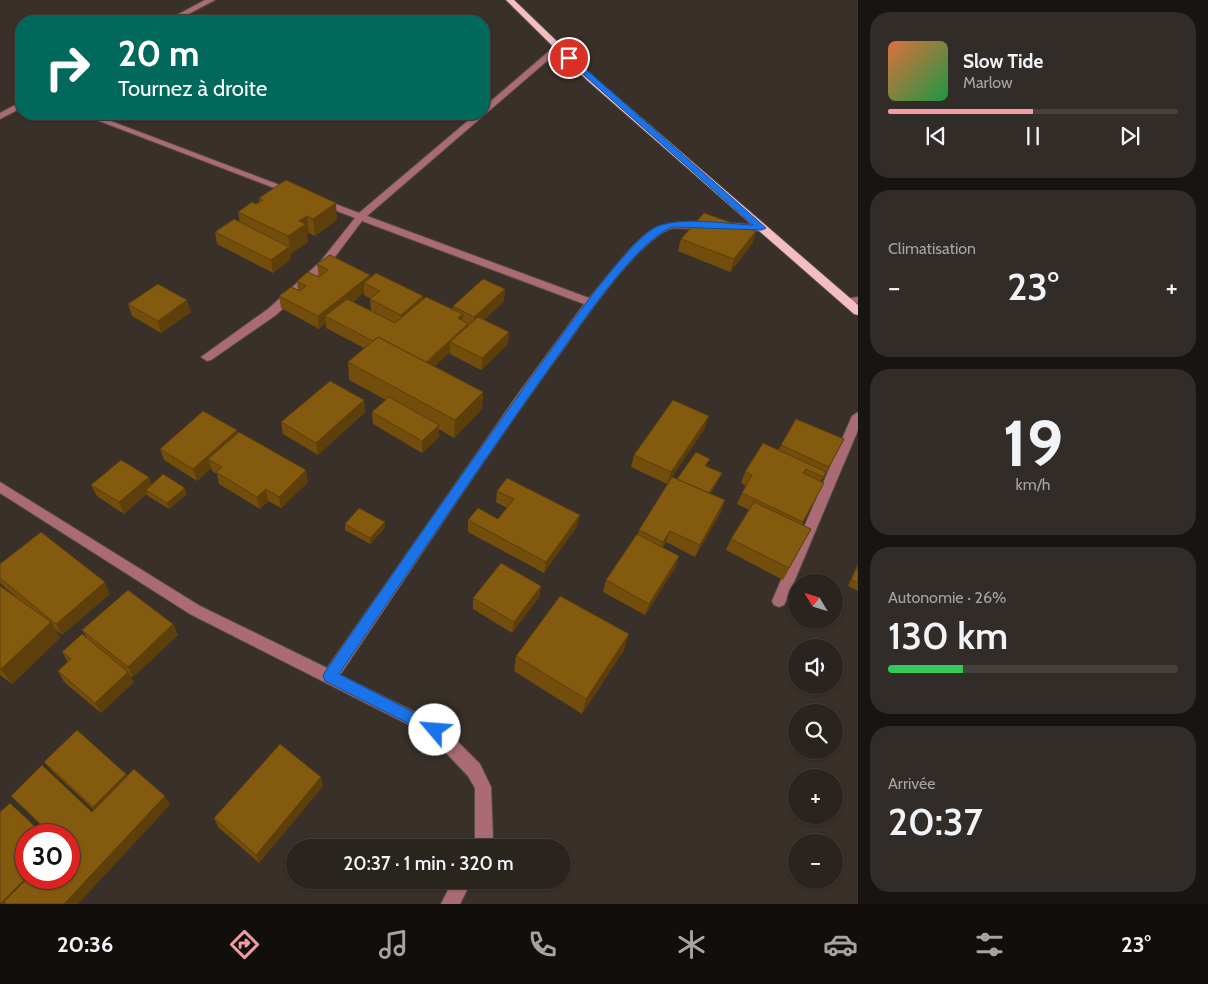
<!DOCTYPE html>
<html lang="fr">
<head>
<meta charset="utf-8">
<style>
	body { margin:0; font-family:Cabin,sans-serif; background:#322c28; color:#f1f3f6; height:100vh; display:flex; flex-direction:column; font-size:19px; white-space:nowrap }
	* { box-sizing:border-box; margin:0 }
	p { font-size:16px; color:#a5a4a4 }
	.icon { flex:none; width:28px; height:28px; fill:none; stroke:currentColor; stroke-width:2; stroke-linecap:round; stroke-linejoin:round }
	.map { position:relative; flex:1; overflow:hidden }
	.details { display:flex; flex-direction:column; gap:12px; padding:12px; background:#171411; width:350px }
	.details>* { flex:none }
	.top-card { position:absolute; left:15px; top:15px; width:475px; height:105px; border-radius:20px; box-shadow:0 1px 4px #0004,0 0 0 1px #46413d; background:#00695c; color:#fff; overflow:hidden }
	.needle { width:32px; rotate:308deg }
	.controls { position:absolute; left:788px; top:574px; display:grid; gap:10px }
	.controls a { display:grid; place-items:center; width:55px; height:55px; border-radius:50%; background:#2a241f; box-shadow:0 1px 4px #0004,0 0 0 1px #46413d; font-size:25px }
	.speed { position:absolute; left:15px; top:824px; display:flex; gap:10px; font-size:25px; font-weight:700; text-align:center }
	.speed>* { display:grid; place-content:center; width:65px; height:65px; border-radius:50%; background:#2a241f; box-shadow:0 1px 4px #0004,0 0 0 1px #46413d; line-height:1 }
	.speed .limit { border:8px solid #d22; background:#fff; color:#111 }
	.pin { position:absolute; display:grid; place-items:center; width:42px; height:42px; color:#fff; margin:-21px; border:2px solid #fff; border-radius:50%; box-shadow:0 1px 5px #0007 }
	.me { position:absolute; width:55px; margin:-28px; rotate:297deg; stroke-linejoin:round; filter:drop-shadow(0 0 4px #0008) }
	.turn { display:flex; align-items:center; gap:18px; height:105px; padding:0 20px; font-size:22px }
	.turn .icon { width:65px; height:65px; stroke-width:2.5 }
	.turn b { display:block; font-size:35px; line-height:42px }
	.big { font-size:38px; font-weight:600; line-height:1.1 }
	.details .card { flex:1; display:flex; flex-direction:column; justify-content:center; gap:8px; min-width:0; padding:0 18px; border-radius:20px; background:#322c28 }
	.details .dial { align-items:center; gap:0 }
	.dial b { font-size:65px; line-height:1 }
	.song { display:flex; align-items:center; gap:15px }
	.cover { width:60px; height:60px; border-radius:8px; background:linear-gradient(135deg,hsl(20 70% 55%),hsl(140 70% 35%)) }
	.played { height:5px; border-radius:2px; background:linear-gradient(90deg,#f49aa3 50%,#46413d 50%) }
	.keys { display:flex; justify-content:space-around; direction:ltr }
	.heat { display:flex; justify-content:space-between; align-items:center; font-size:28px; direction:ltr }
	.charge { height:8px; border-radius:4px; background:linear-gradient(90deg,#34c759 26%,#46413d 0) }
	.trip { position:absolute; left:286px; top:839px; width:285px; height:50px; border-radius:25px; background:#2a241f; box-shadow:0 1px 4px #0004,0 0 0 1px #46413d; font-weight:600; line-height:50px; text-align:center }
	.dock { display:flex; height:80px; justify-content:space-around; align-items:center; background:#110e0c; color:#a5a4a4 }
	.dock .icon { width:35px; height:35px }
	.dock .selected { color:#f49aa3 }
	.dock b { font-size:22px; color:#f1f3f6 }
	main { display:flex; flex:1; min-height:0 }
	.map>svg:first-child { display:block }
</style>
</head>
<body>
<main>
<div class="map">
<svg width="858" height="904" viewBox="0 0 858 904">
	<rect width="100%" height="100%" fill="#383029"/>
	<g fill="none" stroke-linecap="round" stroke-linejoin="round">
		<!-- minor casing -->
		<g stroke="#534c45" stroke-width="2">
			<path id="minor" d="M205,0H215L175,21H166Z
				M555,46L562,48L367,216L589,298C604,281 636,237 655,228C676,216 736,224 762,225L767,228L762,231L672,228C639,240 588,314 567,344C488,452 415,564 340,675L441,725L480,764L491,787L493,839L489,848H472L475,839V788L468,776L429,735L190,614L0,493V482L200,606L327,668L518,394L584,304L362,221L328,266L276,315L211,360L207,361L201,357L268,309L320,262L355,218L319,204V200H325L359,213L476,114H484V107Z
				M21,102V108L0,119V113Z
				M81,114H92L298,192L296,194H290Z
				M858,297V303L847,304L842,301L843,299Z
				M858,412V430L786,601L784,605L779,607L774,605L772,601L852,416Z
				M453,880H472L460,904H441Z"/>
		</g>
		<!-- major casing -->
		<g stroke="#534c45" stroke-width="2">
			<path id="major" d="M506,0H514L594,77L858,305V315L854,314L588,81Z"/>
		</g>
		<!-- minor -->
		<use href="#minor" fill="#ab6b74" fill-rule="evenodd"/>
		<!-- major -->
		<use href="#major" fill="#f4bdc4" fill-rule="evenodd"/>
	</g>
	<!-- wall -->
	<path fill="#724d0c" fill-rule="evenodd" d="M259,198L337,220L315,236L309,233L307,234L308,242L290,254L291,259L273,273L217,244L215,232L240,223L238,212L259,202Z
		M756,231L752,244L730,272L678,251L681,239Z
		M317,264L370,278L453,310V306L504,301L484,320L509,332L508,344L481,370L450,354V352L435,366L483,392L482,409L454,438L439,429V437L422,453L373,424L372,412L386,400L349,380L348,362L364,348L326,328V323L319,329L281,308L279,296L298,290L297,281L319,277ZM364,292V295L371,299H370L371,311L353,302Z
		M128,304L191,312L161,333L132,316Z
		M364,400L365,412L318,455L283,434L281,422Z
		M705,428L667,484L631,467L634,455Z
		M237,433L308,482L281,508L268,501L260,509L219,484L217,474L212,471L211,468L197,481L164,460L160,449Z
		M844,439L823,479V478L821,481L802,525L811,529L783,580L726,550L731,539L749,510L737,504L742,493L746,486L741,483L745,472L778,450L781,445Z
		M708,465L707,466L722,473L719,479L710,494L721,512L695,557L666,542L663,548L679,556L675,568L645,615L603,592L606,580L638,535L639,530L677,479Z
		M149,477L151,484L187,494L169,509L148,496L147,494L124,514L97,496L91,485Z
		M497,491L577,526L544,573L468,532V520L498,519L507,508L496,502Z
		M345,524L385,528L370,544L345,530Z
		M858,563V591L848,586Z
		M0,564L110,594L62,635L55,629L60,638L12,684L0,675V586L23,603L0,583Z
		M541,586L539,597L512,633L473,609V598Z
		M173,624L178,635L133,677L130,675L134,682L101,713L64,682L58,671L68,662L62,652L87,638L82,630Z
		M624,650L582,714L514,671L516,656Z
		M44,762L126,774L128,776L170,805L69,878V835H51L19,804L11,796L92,812L94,810L52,771Z
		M323,786L259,863L218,827L214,818Z"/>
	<!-- shaded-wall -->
	<path fill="#5c3f0a" d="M336,203L337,220L315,236L313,219Z
		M307,216L309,233L307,234L308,242L291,254L288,236L299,221Z
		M756,231L752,244L730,272L734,259Z
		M289,247L291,259L273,273L271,260Z
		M370,275L371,287L364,283V292L331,319L325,316L326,323L319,329L318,316Z
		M505,289L504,301L474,329V317Z
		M423,296V308L401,327V315Z
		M187,300L191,312L161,333L158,321Z
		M463,314L462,327L458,318Z
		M468,324V336L450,342V352L425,376V364Z
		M509,332L508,344L481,370L482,358Z
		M483,392L482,409L454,438L455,420Z
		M364,400L365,412L318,455L316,443Z
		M709,416L705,428L667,484L671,472Z
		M439,425V437L422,453V441Z
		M237,430L240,442L208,459L211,468L197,481L193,469Z
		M306,470L308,482L281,508L279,497Z
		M722,473L719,479L705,501L708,495Z
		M149,477L153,489L146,490L147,494L124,514L119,502Z
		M185,488L187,494L169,509L167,503Z
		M266,489L268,501L260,509L257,497Z
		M725,500L721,512L695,557L700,545Z
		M580,515L577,526L544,573L546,562Z
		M385,522V528L370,544V538Z
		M670,531L666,542L660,553L663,542Z
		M679,556L675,568L645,615L649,604Z
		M105,582L110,594L62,635L56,624Z
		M541,586L539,597L512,633L514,622Z
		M51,622L60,638L12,684L1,669Z
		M173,624L178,635L133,677L128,667Z
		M629,634L624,650L582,714L586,699Z
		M128,672L134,682L101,713L95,703Z
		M126,774L132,783L100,816L93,807Z
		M321,777L323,786L259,863L256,855Z
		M165,796L170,805L78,904H64Z
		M26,878H42L17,904H0Z"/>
	<!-- building -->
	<path fill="#845a0e" stroke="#5c3f0a" d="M286,180L336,203L313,219L307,216L299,221L306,224L288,236L238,212L252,202L256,204L263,200L259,198Z
		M704,213L756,231L734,259L681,239Z
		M234,219L289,247L271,260L215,232Z
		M330,255L370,275L318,316L279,296L291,287L300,291L306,286L297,281L308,272L319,277L328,270L317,264Z
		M376,273L423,296L401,315L370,299L380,291L364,283Z
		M483,279L505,289L474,317L453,306Z
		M158,284L187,300L158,321L128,304Z
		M426,297L463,314L458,318L468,324L426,362L378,337L373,341L325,316L347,299L395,323Z
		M478,317L509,332L482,358L450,342Z
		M378,337L483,392L455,420L348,362Z
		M330,381L364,400L316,443L281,422Z
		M389,397L439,425L422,441L372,412Z
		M673,400L709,416L671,472L634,455Z
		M203,411L237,430L193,469L160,449Z
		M796,419L844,439L829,467L781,445Z
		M239,432L306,470L279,497L266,489L257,497L216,472L222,467L208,459Z
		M763,443L826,472L823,477L806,469L803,473L824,483L803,522L742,493L752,475L745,472Z
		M696,452L710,459L705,466L722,473L709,493L677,479Z
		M121,460L149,477L119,502L91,485Z
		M163,474L185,488L167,503L146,490Z
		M672,477L725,500L700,545L670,531L663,542L639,530Z
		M507,478L580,515L546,562L468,520L478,508L498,519L514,499L497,491Z
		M754,502L811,529L789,568L731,539Z
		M359,508L385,522L370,538L345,524Z
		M41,532L105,582L56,624L0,578V564Z
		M637,534L679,556L649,604L606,580Z
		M501,563L541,586L514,622L473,598Z
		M858,565V583L851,580Z
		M0,586L51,622L1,669L0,668Z
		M128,590L173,624L128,667L82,630Z
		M560,596L629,634L586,699L516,656Z
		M82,634L128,672L95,703L58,671L71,659L62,652Z
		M77,730L126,774L93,807L44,762Z
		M280,744L321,777L256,855L214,818Z
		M42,765L92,812L134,769L165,796L64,904H6L4,902L28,878H69V835H52L11,796Z
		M10,803L44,835H26V878L0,904V812Z"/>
	<!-- route -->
	<path fill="#1a73e8" stroke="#114b97" d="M567,57H572L766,228L762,230L672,227C636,242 584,320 560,353C484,459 412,567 339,674L440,726L442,730L440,735L435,737L325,681L323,676L325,672C403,559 481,446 562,335C580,311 632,239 656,227C680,216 726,224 753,225L567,60Z"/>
</svg>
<div class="controls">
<a><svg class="needle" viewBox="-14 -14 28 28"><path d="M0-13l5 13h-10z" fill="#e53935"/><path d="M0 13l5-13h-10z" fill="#a5a4a4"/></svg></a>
<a><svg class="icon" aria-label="sound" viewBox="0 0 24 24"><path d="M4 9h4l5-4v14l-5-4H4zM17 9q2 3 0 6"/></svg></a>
<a><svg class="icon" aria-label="search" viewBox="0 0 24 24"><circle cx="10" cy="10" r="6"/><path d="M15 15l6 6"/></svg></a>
<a>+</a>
<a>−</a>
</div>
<div class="speed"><div class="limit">30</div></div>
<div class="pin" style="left:569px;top:58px;background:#d93025"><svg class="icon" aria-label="arrive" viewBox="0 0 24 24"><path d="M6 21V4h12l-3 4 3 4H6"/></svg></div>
<svg class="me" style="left:435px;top:730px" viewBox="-20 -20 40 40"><circle r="19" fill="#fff"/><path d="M0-13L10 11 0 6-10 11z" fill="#1a73e8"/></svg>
<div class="trip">20:37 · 1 min · 320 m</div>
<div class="top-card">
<div class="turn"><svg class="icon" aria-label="right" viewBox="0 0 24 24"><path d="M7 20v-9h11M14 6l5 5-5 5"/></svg><div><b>20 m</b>Tournez à droite</div></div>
</div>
</div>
<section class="details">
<div class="card">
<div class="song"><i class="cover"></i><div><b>Slow Tide</b><p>Marlow</p></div></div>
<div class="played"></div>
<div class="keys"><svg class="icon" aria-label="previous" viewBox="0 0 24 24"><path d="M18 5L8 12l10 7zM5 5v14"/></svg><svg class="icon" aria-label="pause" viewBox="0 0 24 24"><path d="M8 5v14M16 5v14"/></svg><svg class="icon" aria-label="next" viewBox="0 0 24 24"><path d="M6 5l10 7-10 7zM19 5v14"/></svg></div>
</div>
<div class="card"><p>Climatisation</p>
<div class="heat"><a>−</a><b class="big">23°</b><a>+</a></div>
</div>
<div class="card dial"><b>19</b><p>km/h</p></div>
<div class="card"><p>Autonomie · 26%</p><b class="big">130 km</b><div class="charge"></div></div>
<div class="card"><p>Arrivée</p><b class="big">20:37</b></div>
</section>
</main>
<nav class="dock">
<b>20:36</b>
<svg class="icon selected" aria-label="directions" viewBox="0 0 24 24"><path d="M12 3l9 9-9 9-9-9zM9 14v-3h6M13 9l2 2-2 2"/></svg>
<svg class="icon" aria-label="music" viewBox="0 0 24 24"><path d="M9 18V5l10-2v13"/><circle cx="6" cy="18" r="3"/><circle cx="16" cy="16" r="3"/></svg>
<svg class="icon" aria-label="phone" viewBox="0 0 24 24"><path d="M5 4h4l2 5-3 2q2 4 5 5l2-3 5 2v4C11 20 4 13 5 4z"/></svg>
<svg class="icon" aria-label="climate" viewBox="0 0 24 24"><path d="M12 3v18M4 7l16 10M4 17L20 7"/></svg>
<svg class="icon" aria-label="car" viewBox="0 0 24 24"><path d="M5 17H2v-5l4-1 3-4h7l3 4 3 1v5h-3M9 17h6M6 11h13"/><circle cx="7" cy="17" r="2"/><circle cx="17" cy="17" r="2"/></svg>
<svg class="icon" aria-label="filters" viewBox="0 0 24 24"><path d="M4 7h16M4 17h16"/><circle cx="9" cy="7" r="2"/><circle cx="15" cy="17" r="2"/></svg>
<b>23°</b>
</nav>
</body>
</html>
